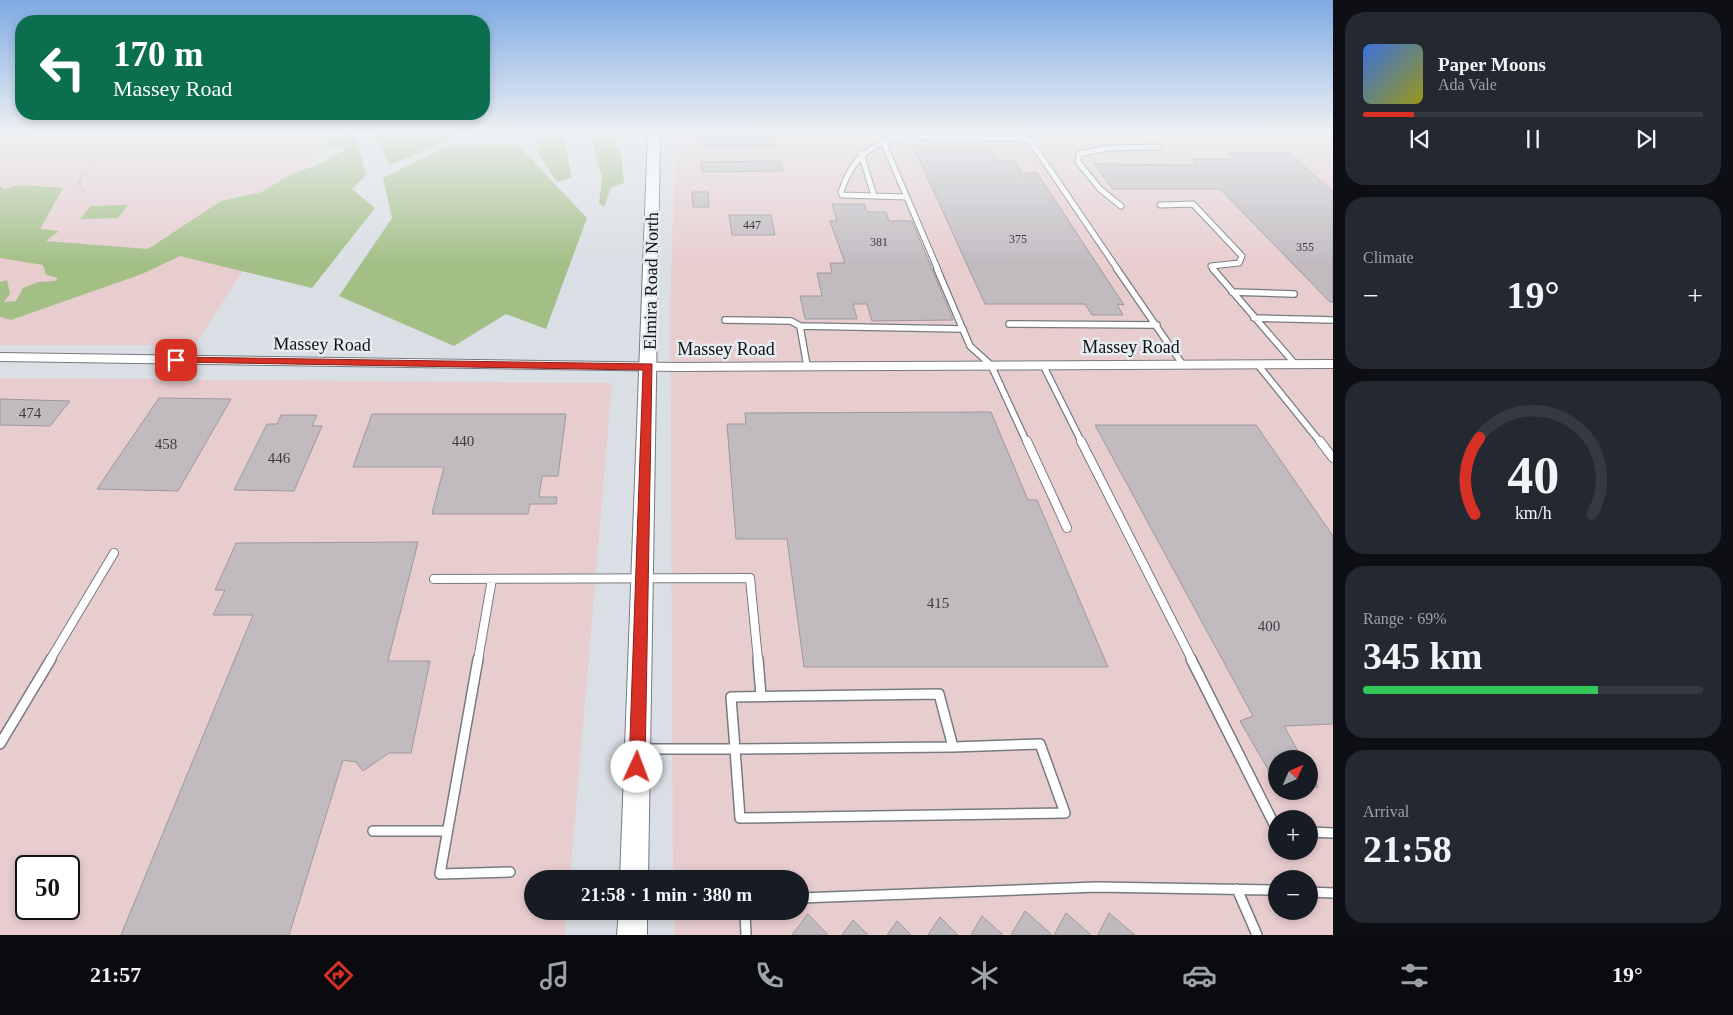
<!DOCTYPE html>
<html lang="en">
<head>
<meta charset="utf-8">
<style>
	body { margin:0; font-family:"Times New Roman",serif; background:#242831; color:#f1f3f6; height:100vh; display:flex; flex-direction:column; font-size:19px; white-space:nowrap }
	* { box-sizing:border-box; margin:0 }
	p { font-size:16px; color:#9ea1a6 }
	.icon { flex:none; width:28px; height:28px; fill:none; stroke:currentColor; stroke-width:2; stroke-linecap:round; stroke-linejoin:round }
	.map { position:relative; flex:1; overflow:hidden }
	.drawer { display:flex; flex-direction:column; gap:12px; padding:12px; background:#0d0f14; width:400px }
	.drawer>* { flex:none }
	.hud { position:absolute; left:15px; top:15px; width:475px; height:105px; border-radius:20px; box-shadow:0 2px 8px #0003; background:#0b6e4f; color:#fff; overflow:hidden }
	.needle { width:32px; rotate:45deg }
	.fabs { position:absolute; left:1268px; top:750px; display:grid; gap:10px }
	.fabs a { display:grid; place-items:center; width:50px; height:50px; border-radius:50%; background:#171b24; box-shadow:0 2px 8px #0003; font-size:25px }
	.speed { position:absolute; left:15px; top:855px; display:flex; gap:10px; font-size:25px; font-weight:700; text-align:center }
	.speed>* { display:grid; place-content:center; width:65px; height:65px; border-radius:50%; background:#171b24; box-shadow:0 2px 8px #0003; line-height:1 }
	.speed .limit { border:2px solid #111; border-radius:8px; background:#fff; color:#111 }
	.pin { position:absolute; display:grid; place-items:center; width:42px; height:42px; color:#fff; margin:-21px; border-radius:10px; box-shadow:0 2px 8px #0006 }
	.me { position:absolute; width:55px; margin:-28px; rotate:2deg; stroke-linejoin:round; filter:drop-shadow(0 0 4px #0008) }
	.turn { display:flex; align-items:center; gap:18px; height:105px; padding:0 15px; font-size:22px }
	.turn .icon { width:65px; height:65px; stroke-width:2.5 }
	.turn b { display:block; font-size:35px; line-height:42px }
	.big { font-size:38px; font-weight:600; line-height:1.1 }
	.drawer .tile { flex:1; display:flex; flex-direction:column; justify-content:center; gap:8px; min-width:0; padding:0 18px; border-radius:20px; background:#242831 }
	.drawer .dial { align-items:center; gap:0 }
	.dial svg { height:130px; overflow:visible; fill:none; stroke:#363941; stroke-width:7; stroke-linecap:round; text-anchor:middle }
	.dial text { fill:#f1f3f6; stroke:none }
	.song { display:flex; align-items:center; gap:15px }
	.cover { width:60px; height:60px; border-radius:8px; background:linear-gradient(135deg,hsl(220 70% 55%),hsl(60 70% 35%)) }
	.played { height:5px; border-radius:2px; background:linear-gradient(90deg,#d93025 15%,#363941 15%) }
	.keys { display:flex; justify-content:space-around; direction:ltr }
	.heat { display:flex; justify-content:space-between; align-items:center; font-size:28px; direction:ltr }
	.charge { height:8px; border-radius:4px; background:linear-gradient(90deg,#34c759 69%,#363941 0) }
	.trip { position:absolute; left:524px; top:870px; width:285px; height:50px; border-radius:25px; background:#171b24; box-shadow:0 2px 8px #0003; font-weight:600; line-height:50px; text-align:center }
	.menu { display:flex; height:80px; justify-content:space-around; align-items:center; background:#090b0e; color:#9ea1a6 }
	.menu .icon { width:35px; height:35px }
	.menu .selected { color:#d93025 }
	.menu b { font-size:22px; color:#f1f3f6 }
	main { display:flex; flex:1; min-height:0 }
	.map>svg:first-child { display:block }
</style>
</head>
<body>
<main>
<div class="map">
<svg width="1333" height="935" viewBox="0 0 1333 935">
	<rect width="100%" height="100%" fill="#dadfe5"/>
	<!-- industrial -->
	<path fill="#e8cdcf" fill-rule="evenodd" d="M0,133H332L195,345H0Z
		M676,133H1333V935H674V911H800V879H673L670,306ZM1276,759H1309V791H1276ZM1276,819H1309V851H1276ZM1276,879H1309V911H1276Z
		M0,378L612,383L570,879H532V911H567L565,935H0ZM26,866H69V909H26Z"/>
	<!-- green -->
	<path fill="#a3bf86" d="M340,133H355L366,175L352,189L375,208L312,288L180,256L142,274L11,320L0,317V282L7,280L10,294L4,302L16,301L23,288L38,282L55,281L58,278L46,275L43,265L0,258V186L4,189L20,185L63,188L40,229L59,231L46,241L148,249L221,201L262,192L291,174L315,166L345,150L343,146L328,148L324,143L335,142Z
		M374,133H465L390,165Z
		M590,133H610L621,154L624,183L611,187L604,207L599,203L602,178Z
		M563,134L572,178L557,182L536,151L544,136Z
		M516,143L587,218L546,329L506,314L454,346L339,296L392,218L383,178L450,145Z
		M128,205L118,218L80,219L91,206Z"/>
	<!-- building -->
	<path fill="#c1bbc0" stroke="#9e979c" d="M699,137H774L776,147H699Z
		M913,146H988L997,161H1014L1022,173H1037L1124,305L1117,304L1123,315H1092L1085,304H985Z
		M1229,153H1289L1333,192V302H1330L1220,189H1113L1094,164L1198,165L1192,159H1234Z
		M780,161L783,171L702,172L701,162Z
		M692,192H708L709,207H693Z
		M832,204H864L867,212H886L889,221H912L953,320L872,321L867,304H853L857,319H805L800,296H822L817,273H832L830,263H845L830,221H837Z
		M729,215H771L775,235H732Z
		M159,398L231,399L178,491L97,489Z
		M0,399L70,401L50,426L0,425Z
		M991,412L1028,500H1037L1108,667H804L787,539H736L727,424H746L745,413Z
		M372,414H566L558,476H542L539,497H557L556,504H530L528,514H432L444,467H353Z
		M281,415H317L312,426H322L294,491L234,490L267,424H277Z
		M1095,425H1256L1333,536V724L1284,726L1302,759H1276V783L1240,721L1253,716Z
		M418,542L388,661H430L411,753H389L363,771L356,762L343,760L289,935H121L253,615H213L225,590H215L236,543Z
		M1309,770L1318,787L1309,788Z
		M1025,911L1052,935H1011Z
		M1066,913L1091,935H1054Z
		M1109,913L1135,935H1098Z
		M808,914L828,935H792Z
		M982,916L1003,935H971Z
		M940,917L958,935H928Z
		M853,920L868,935H842Z
		M897,921L911,935H887Z"/>
	<g fill="none" stroke-linecap="round" stroke-linejoin="round">
		<!-- service-far3 casing -->
		<g stroke="#767b80" stroke-width="7">
			<path id="service-far3" d="M889,140C862,150 850,165 841,192L842,195L907,197
				M861,153L874,196
				M1160,205L1193,204L1242,256L1239,263L1211,266
				M1121,206L1100,189L1078,162L1079,154L1108,148L1159,147
				M1211,266L1214,270
				M938,270L885,146L889,140L903,136L1029,139L1118,270"/>
		</g>
		<!-- service-far2 casing -->
		<g stroke="#767b80" stroke-width="8">
			<path id="service-far2" d="M937,269L970,346L991,365L1027,443
				M1117,269L1183,365
				M1213,269L1295,364
				M1232,292L1294,294
				M1254,318L1333,320
				M725,320L791,321L800,326L963,329
				M1009,324L1157,325
				M800,326L807,366
				M1043,365L1082,443
				M1258,365L1321,443"/>
		</g>
		<!-- service-far1 casing -->
		<g stroke="#767b80" stroke-width="10">
			<path id="service-far1" d="M1027,441L1067,528
				M1081,441L1192,660
				M1320,441L1333,458
				M434,579L750,578L758,660
				M50,660L114,553
				M478,660L492,579"/>
		</g>
		<!-- service casing -->
		<g stroke="#767b80" stroke-width="12">
			<path id="service" d="M478,659L440,874L510,872
				M758,659L761,696
				M1191,659L1276,828
				M0,744L51,659
				M643,749H735
				M735,749L740,818L1065,813L1040,744L953,747
				M735,749L731,697L939,694L953,747
				M735,749L953,747
				M373,831H447
				M1309,832L1333,833
				M1237,889L1257,935
				M1309,892L1333,893
				M800,898L1097,887L1276,890
				M745,911L746,935"/>
		</g>
		<!-- minor casing -->
		<g stroke="#767b80" stroke-width="2">
			<path id="minor" d="M0,353L678,363L1333,360V368L678,371L0,361Z"/>
		</g>
		<!-- secondary casing -->
		<g stroke="#767b80" stroke-width="2">
			<path id="secondary" d="M648,133H660L648,879H620Z
				M619,911H647V935H617Z"/>
		</g>
		<!-- path -->
		<path stroke="#74787b" stroke-width="2" stroke-dasharray="0.5 2.5" stroke-linecap="butt" d="M84,191L79,184L83,174L123,133"/>
		<!-- service-far3 -->
		<use href="#service-far3" stroke="#fff" stroke-width="5"/>
		<!-- service-far2 -->
		<use href="#service-far2" stroke="#fff" stroke-width="5.5"/>
		<!-- service-far1 -->
		<use href="#service-far1" stroke="#fff" stroke-width="8"/>
		<!-- service -->
		<use href="#service" stroke="#fff" stroke-width="9"/>
		<!-- minor -->
		<use href="#minor" fill="#fff" fill-rule="evenodd"/>
		<!-- secondary -->
		<use href="#secondary" fill="#fff" fill-rule="evenodd"/>
	</g>
	<!-- sky -->
	<linearGradient id="sky" x2="0" y2="1"><stop stop-color="#7eaae2"/><stop offset="0.5" stop-color="#eef1f3"/><stop offset="1" stop-color="#eef1f3" stop-opacity="0"/></linearGradient>
	<rect width="1333" height="264" fill="url(#sky)"/>
	<!-- route -->
	<path fill="#d93025" stroke="#8d1f18" d="M176,357L652,364L645,767L642,773L637,775L631,773L629,767L643,370L173,362V358Z"/>
	<g text-anchor="middle" dominant-baseline="central" stroke-width="5" stroke-linejoin="round" paint-order="stroke">
		<!-- far-number labels -->
		<g font-size="12" fill="#3c3c3e">
			<text x="752" y="225">447</text>
			<text x="1018" y="239">375</text>
			<text x="879" y="242">381</text>
			<text x="1305" y="247">355</text>
		</g>
		<!-- number labels -->
		<g font-size="15" fill="#3c3c3e">
			<text x="30" y="413">474</text>
			<text x="463" y="441">440</text>
			<text x="166" y="444">458</text>
			<text x="279" y="458">446</text>
			<text x="938" y="603">415</text>
			<text x="1269" y="626">400</text>
		</g>
		<!-- street labels -->
		<g font-size="18" fill="#0f1112" stroke="#e7ecf2">
			<text transform="translate(651 281) rotate(-89)">Elmira Road North</text>
			<text transform="translate(322 344) rotate(1)">Massey Road</text>
			<text x="1131" y="347">Massey Road</text>
			<text x="726" y="349">Massey Road</text>
		</g>
	</g>
</svg>
<div class="fabs">
<a><svg class="needle" viewBox="-14 -14 28 28"><path d="M0-13l5 13h-10z" fill="#e53935"/><path d="M0 13l5-13h-10z" fill="#9ea1a6"/></svg></a>
<a>+</a>
<a>−</a>
</div>
<div class="speed"><div class="limit">50</div></div>
<div class="pin" style="left:176px;top:360px;background:#d93025"><svg class="icon" aria-label="arrive" viewBox="0 0 24 24"><path d="M6 21V4h12l-3 4 3 4H6"/></svg></div>
<svg class="me" style="left:637px;top:767px" viewBox="-20 -20 40 40"><circle r="19" fill="#fff"/><path d="M0-13L10 11 0 6-10 11z" fill="#d93025"/></svg>
<div class="trip">21:58 · 1 min · 380 m</div>
<div class="hud">
<div class="turn"><svg class="icon" aria-label="left" viewBox="0 0 24 24"><path d="M17 20v-9H6M10 6l-5 5 5 5"/></svg><div><b>170 m</b>Massey Road</div></div>
</div>
</div>
<section class="drawer">
<div class="tile">
<div class="song"><i class="cover"></i><div><b>Paper Moons</b><p>Ada Vale</p></div></div>
<div class="played"></div>
<div class="keys"><svg class="icon" aria-label="previous" viewBox="0 0 24 24"><path d="M18 5L8 12l10 7zM5 5v14"/></svg><svg class="icon" aria-label="pause" viewBox="0 0 24 24"><path d="M8 5v14M16 5v14"/></svg><svg class="icon" aria-label="next" viewBox="0 0 24 24"><path d="M6 5l10 7-10 7zM19 5v14"/></svg></div>
</div>
<div class="tile"><p>Climate</p>
<div class="heat"><a>−</a><b class="big">19°</b><a>+</a></div>
</div>
<div class="tile dial"><svg viewBox="0 0 100 80">
<path d="M14 69A42 42 0 1 1 86 69"/>
<path d="M14 69A42 42 0 0 1 17 22" stroke="#d93025"/>
<text x="50" y="56" font-size="32" font-weight="700">40</text>
<text x="50" y="72" font-size="11">km/h</text>
</svg></div>
<div class="tile"><p>Range · 69%</p><b class="big">345 km</b><div class="charge"></div></div>
<div class="tile"><p>Arrival</p><b class="big">21:58</b></div>
</section>
</main>
<nav class="menu">
<b>21:57</b>
<svg class="icon selected" aria-label="directions" viewBox="0 0 24 24"><path d="M12 3l9 9-9 9-9-9zM9 14v-3h6M13 9l2 2-2 2"/></svg>
<svg class="icon" aria-label="music" viewBox="0 0 24 24"><path d="M9 18V5l10-2v13"/><circle cx="6" cy="18" r="3"/><circle cx="16" cy="16" r="3"/></svg>
<svg class="icon" aria-label="phone" viewBox="0 0 24 24"><path d="M5 4h4l2 5-3 2q2 4 5 5l2-3 5 2v4C11 20 4 13 5 4z"/></svg>
<svg class="icon" aria-label="climate" viewBox="0 0 24 24"><path d="M12 3v18M4 7l16 10M4 17L20 7"/></svg>
<svg class="icon" aria-label="car" viewBox="0 0 24 24"><path d="M5 17H2v-5l4-1 3-4h7l3 4 3 1v5h-3M9 17h6M6 11h13"/><circle cx="7" cy="17" r="2"/><circle cx="17" cy="17" r="2"/></svg>
<svg class="icon" aria-label="filters" viewBox="0 0 24 24"><path d="M4 7h16M4 17h16"/><circle cx="9" cy="7" r="2"/><circle cx="15" cy="17" r="2"/></svg>
<b>19°</b>
</nav>
</body>
</html>
